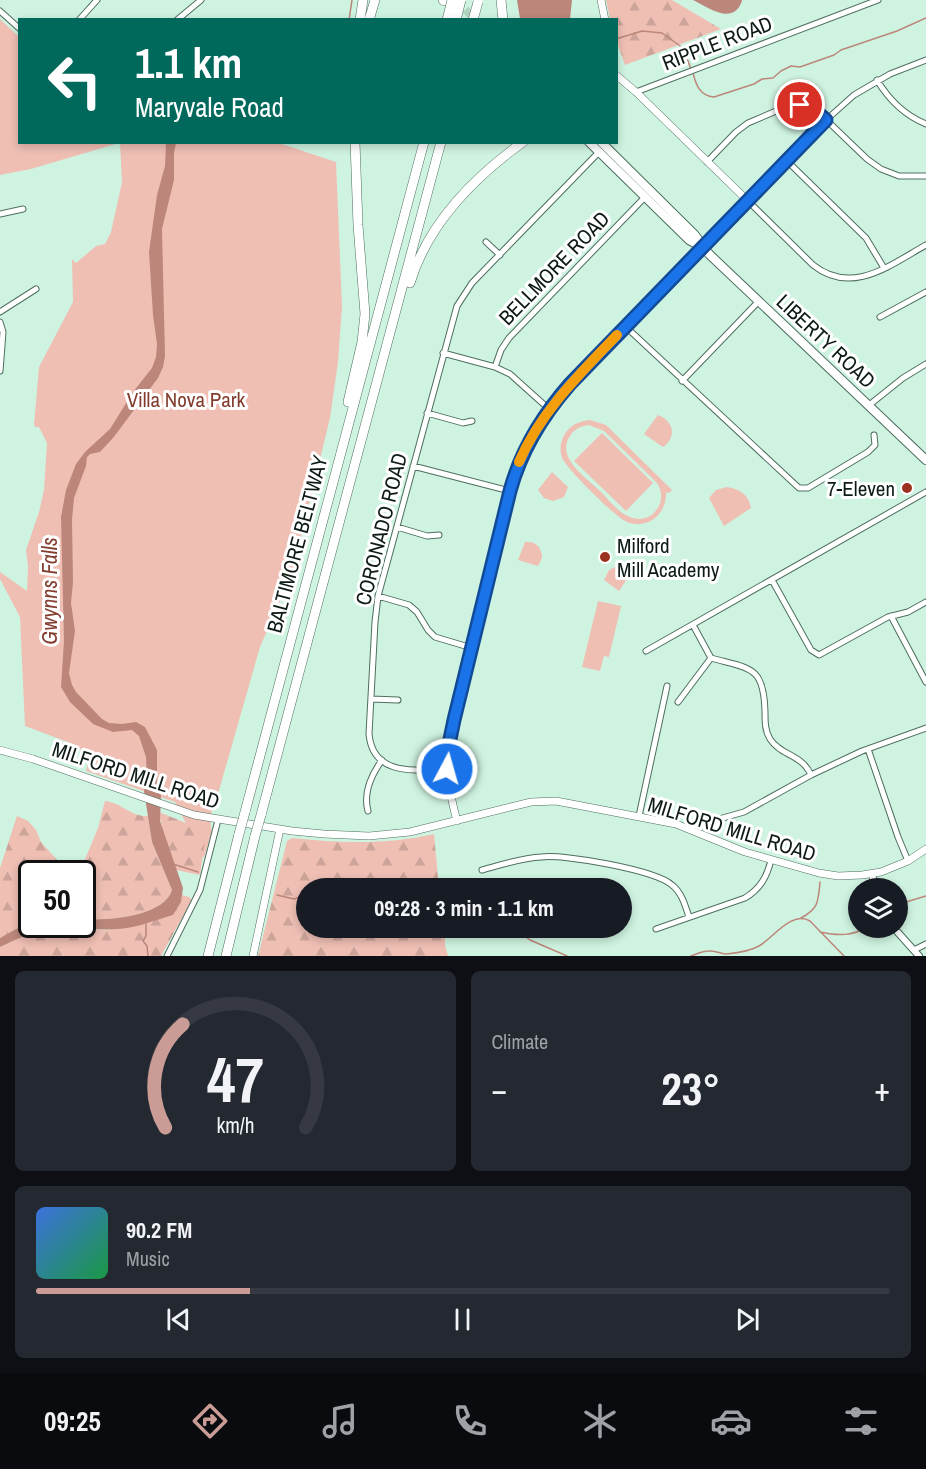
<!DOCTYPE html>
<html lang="en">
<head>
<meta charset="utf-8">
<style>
	body { margin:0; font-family:"Archivo Narrow",sans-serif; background:#242831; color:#f1f3f6; height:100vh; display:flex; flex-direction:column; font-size:22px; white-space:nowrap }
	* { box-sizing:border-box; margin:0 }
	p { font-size:20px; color:#9ea1a6 }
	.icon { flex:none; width:33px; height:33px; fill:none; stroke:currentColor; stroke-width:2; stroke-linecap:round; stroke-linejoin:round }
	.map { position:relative; height:956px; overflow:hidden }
	.drawer { display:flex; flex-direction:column; gap:15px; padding:15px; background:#0d0f14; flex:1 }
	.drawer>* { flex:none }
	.banner { position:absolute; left:18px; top:18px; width:600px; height:126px; border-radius:0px; box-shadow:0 3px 9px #0003; background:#00695c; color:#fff; overflow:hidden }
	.tools { position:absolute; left:848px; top:878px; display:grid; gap:12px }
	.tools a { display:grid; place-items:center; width:60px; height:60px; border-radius:50%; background:#171b24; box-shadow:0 3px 9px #0003; font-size:30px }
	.speed { position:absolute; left:18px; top:860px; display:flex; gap:12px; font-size:30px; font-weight:700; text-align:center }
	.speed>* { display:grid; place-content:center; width:78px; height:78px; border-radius:50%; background:#171b24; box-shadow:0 3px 9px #0003; line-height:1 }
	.speed .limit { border:3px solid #111; border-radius:9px; background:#fff; color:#111 }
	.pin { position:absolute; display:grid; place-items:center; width:51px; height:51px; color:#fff; margin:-26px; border:3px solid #fff; border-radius:50%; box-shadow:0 2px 6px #0007 }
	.me { position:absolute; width:66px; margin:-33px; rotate:6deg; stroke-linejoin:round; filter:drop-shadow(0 0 4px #0008) }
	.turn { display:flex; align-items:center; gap:21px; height:126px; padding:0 18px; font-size:27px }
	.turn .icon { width:78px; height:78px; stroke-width:2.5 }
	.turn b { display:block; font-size:42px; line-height:51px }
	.big { font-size:45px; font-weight:800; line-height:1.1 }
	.drawer .card { flex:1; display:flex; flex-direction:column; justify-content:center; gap:9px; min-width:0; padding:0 21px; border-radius:9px; background:#242831 }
	.drawer .dial { align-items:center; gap:0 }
	.dial svg { height:156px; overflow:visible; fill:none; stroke:#363941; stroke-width:7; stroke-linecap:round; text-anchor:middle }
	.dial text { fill:#f1f3f6; stroke:none }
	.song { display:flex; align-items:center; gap:18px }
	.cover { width:72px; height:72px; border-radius:9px; background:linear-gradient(135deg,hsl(220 70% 55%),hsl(140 70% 35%)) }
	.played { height:6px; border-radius:3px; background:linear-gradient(90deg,#ca9c95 25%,#363941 25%) }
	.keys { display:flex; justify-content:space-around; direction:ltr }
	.heat { display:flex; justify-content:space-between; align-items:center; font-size:33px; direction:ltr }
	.drawer .tiles { flex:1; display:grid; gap:15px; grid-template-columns:1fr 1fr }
	.card:last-child { grid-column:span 2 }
	.trip { position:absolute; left:296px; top:878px; width:336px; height:60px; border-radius:30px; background:#171b24; box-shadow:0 3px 9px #0003; font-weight:800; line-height:60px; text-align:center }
	.tab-bar { display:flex; height:96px; justify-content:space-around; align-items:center; background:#090b0e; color:#9ea1a6 }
	.tab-bar .icon { width:42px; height:42px }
	.tab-bar .selected { color:#ca9c95 }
	.tab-bar b { font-size:27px; color:#f1f3f6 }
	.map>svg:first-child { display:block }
</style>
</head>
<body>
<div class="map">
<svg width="926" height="956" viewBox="0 0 926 956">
	<defs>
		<pattern id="forest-firs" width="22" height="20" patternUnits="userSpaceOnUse" patternTransform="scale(1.5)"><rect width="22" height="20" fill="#efbfb4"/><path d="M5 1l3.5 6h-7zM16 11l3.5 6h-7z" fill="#cca49a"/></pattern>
	</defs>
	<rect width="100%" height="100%" fill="#cff3e1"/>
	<!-- green -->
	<path fill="#efbfb4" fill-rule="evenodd" d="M0,19L19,37L20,142L119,143L31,169L0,175Z
		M120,143H279L336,162L342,306L338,362L330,418L292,574L260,647L218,794C213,807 208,818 212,831L204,858L175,802L86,771L90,756L73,744L25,726L20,617L0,579V572L27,591L28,566L26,550L39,512L44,490L47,443L39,427H35L34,424L39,367L73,302L72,259L76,263L96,246L105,244L111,232L122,182Z
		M658,415C674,421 677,437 663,447L644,434Z
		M590,420L606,425L672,490L669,493L666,492C667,513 649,530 627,522C616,518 567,469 562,458C559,449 561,439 566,432C572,424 580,421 590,420ZM589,425L604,431L657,483C662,491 663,501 657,509C652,517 642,521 633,518C620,515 610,501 601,492C587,478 555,458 570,436C574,429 581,426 589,425Z
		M602,433L653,483L626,511L574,461Z
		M552,472L568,487L564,497L553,501L544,498L538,490Z
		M727,487C740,489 749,495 751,508L724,526L709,498L716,490Z
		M525,542C536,541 542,547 542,558L538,566L518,560Z
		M615,567L622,568L629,576L619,591L604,580L609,570Z
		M598,601L621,606L609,657L604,656L600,671L582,667Z"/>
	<!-- forest -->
	<path fill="url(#forest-firs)" d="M606,0H672L721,29L625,65L617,42L616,20L610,19Z
		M105,801C122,803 131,817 148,816L152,842L172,890C164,917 107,921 83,919L82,873H77L81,869L98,828Z
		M159,812L203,830L206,833L200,875L176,870L163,834Z
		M17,816L28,821L36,830L41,842L59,862L63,873H32L31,923L16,929L0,938V868Z
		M434,834L439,888H306V927H445V945L448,956H258L287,841L292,838C340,843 387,845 434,834Z
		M182,895L189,897L192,900L161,956H0V947L30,933L45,930L63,928L109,930L181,902Z"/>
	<!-- water -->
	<path fill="#bc867a" d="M517,0H572L570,19H520Z
		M693,0H742V1C733,26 709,8 693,0Z
		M166,143H176L174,153V180L162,229L165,356L163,367L158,378L113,438L100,452L90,454L87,457L86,466L74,498L72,520L73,582L71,603L75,631L69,673L72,685L76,692L102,719L109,723L122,724L136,722L145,727L157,750V784L161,796L160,821L183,888L181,902L173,915C155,920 137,928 118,929C98,931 78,926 57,928C36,930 19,938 0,947V938L16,929L31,923L82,924L83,919C106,921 164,917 172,890L152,842L144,791L147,779L146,757L139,736L132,730L113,732L93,724L70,702L61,687L64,641L61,517L66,490L76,464L85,452L110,429L133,392L152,368L156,357L157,344L153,315L149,252L157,195L165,166Z"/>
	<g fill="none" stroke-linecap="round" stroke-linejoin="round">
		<!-- stream -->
		<path stroke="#bc867a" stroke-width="1.5" d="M349,20L352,0
			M616,39L642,31L662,33L683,48L691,69
			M693,73C696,85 700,96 714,97L754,84L762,79L773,78L781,71L791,66L800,67L834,55L841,50L897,31L926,18
			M173,864L198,872
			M317,888C335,873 355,877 375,888
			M277,895L294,899L306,895
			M897,910L906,902L926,896
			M801,918C819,908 818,902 820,882
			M146,924V936L143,941L147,946L148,956
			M513,927L530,940L567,956
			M820,932C838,936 852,936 868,927
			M691,956C697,954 702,951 709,951C715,950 721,954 727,954C737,953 750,951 759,946C773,938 792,910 810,921L844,956"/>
		<!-- primary-tunnel -->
		<path stroke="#b2d3c2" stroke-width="8" stroke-dasharray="8 4" stroke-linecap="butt" d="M457,1L476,20"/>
		<!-- minor casing -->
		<g stroke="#4e6e5f" stroke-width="7">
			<path id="minor" d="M0,11L20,29
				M79,20L97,0
				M177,20L201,0
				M926,60L890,74L854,95L826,120L748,201L813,265C852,296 890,265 926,245
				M877,80C889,100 904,115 926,124
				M636,92L878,0
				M787,161L866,238L884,268
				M707,162L736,132L748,123L788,106L799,105L817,111L867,159L881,169L899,176H926
				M0,214L23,209
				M486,242L500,255
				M0,312L36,289
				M880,317L926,292
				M0,322L3,332L0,371
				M626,327L799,488H808L868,452L875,445L874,435
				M443,353L495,367L510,374L549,409
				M495,367L501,350L509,338L645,197
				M682,381L758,302
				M868,406L903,378L926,364
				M427,413L463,423L472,421
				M413,466L510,491
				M397,527L427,536L439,535
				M772,580L811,650L819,655L888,617L908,612L926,602
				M378,596L409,605L417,612L428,630L435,637L472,648
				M891,616L926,682
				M693,625L711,658C751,669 764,666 765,712C765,722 765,731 770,739C781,756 802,754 811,775
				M646,651L926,492
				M371,699L398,700
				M678,702L711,658
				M868,749L898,837L908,861
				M447,769C416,770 373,777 369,734L375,622L378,596L457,306L472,283L599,152
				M368,811C363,793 372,774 382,760
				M639,816L667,686
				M687,828L744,812L811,775L862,751L926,728
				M482,870C501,865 521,858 541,857C565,854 655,870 672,885C682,893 685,905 689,917
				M656,929L745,898C760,889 767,877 771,860
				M914,950L926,944
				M167,956L200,890L218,820"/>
		</g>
		<!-- tertiary casing -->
		<g stroke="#4e6e5f" stroke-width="8">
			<path id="tertiary" d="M872,874L875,888
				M893,927L919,956"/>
		</g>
		<!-- secondary casing -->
		<g stroke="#4e6e5f" stroke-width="8">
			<path id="secondary" d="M601,0L605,20
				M0,750L33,759L194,815L292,831L324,834L369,836L410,832L531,802L556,801L676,824L745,852L819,873L838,876L862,875L881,872L908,861L926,849
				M457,821C450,795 445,771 449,744L510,491C519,457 535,426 557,398L748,201L636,92L616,75
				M253,956L280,829"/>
		</g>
		<!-- primary casing -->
		<g stroke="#4e6e5f" stroke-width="10">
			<path id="primary" d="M589,142L689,240L700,246
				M601,142L694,234L709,254L926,460"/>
		</g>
		<!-- motorway casing -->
		<g stroke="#4e6e5f" stroke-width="10">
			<path id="motorway" d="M443,0L444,1
				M501,0L503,20
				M360,20L363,0
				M369,20L375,0
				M410,283C428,223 473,178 523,142
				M348,402L362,342L365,314L358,225L355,142
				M245,812L424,142
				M261,815L441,142
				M208,956L239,834
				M226,956L255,836"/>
		</g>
		<!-- minor -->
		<use href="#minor" stroke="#fff" stroke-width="5"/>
		<!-- tertiary -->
		<use href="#tertiary" stroke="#fff" stroke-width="6"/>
		<!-- secondary -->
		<use href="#secondary" stroke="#fff" stroke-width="7"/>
		<!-- primary -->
		<use href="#primary" stroke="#fff" stroke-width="8"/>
		<!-- motorway -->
		<use href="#motorway" stroke="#fff" stroke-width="9"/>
		<!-- motorway-bridge casing -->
		<g stroke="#4e6e5f" stroke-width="10" stroke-linecap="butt">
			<path id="motorway-bridge" d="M447,20L452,0
				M456,20L461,0
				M473,20L478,2
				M239,834L245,812
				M255,836L261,815"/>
		</g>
		<!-- motorway-bridge -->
		<use href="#motorway-bridge" stroke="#fff" stroke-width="9"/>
	</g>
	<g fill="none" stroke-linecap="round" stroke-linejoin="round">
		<!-- route casing -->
		<g stroke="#114b97" stroke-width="15">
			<path id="route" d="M447,769L449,744L454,720L510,491C521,450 542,416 570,384L826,120L811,107L800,105"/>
		</g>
		<!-- route -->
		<use href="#route" stroke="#1a73e8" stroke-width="10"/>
		<!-- slow -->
		<path stroke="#f59e0b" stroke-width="10" d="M519,462C541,411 579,375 617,335"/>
	</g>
	<!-- markers -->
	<g fill="#9a311e" stroke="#fff" stroke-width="2">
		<circle cx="907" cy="488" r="6"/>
		<circle cx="605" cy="557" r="6"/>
	</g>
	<g text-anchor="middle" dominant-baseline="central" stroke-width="6" stroke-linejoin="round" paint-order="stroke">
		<!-- street labels -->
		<g font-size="21" fill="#0e1b15" stroke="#fff">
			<text transform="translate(717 43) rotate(-21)">RIPPLE ROAD</text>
			<text transform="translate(554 268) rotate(-46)">BELLMORE ROAD</text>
			<text transform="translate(826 341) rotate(43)">LIBERTY ROAD</text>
			<text transform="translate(381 529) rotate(-76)">CORONADO ROAD</text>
			<text transform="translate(297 544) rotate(-75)">BALTIMORE BELTWAY</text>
			<text transform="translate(136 775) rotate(18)">MILFORD MILL ROAD</text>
			<text transform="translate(732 829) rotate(17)">MILFORD MILL ROAD</text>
		</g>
		<!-- park labels -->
		<g font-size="21" fill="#833d2f" stroke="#fff">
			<text x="186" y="399">Villa Nova Park</text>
		</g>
		<!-- poi labels -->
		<g font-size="21" fill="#0e1b15" stroke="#fff" text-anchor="end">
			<text x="895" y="488">7-Eleven</text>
			<text x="617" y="545" text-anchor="start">Milford<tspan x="617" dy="24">Mill Academy</tspan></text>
		</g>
		<!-- water labels -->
		<g font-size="22" font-style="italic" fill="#843e30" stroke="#fff">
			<text transform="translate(49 591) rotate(-90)">Gwynns Falls</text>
		</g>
	</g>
</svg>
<div class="tools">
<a><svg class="icon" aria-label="layers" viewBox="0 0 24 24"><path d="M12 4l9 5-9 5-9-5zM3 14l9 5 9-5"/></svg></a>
</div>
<div class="speed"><div class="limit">50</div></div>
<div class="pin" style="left:800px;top:105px;background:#d93025"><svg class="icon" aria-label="arrive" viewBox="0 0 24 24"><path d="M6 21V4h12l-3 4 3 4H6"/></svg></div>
<svg class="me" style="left:447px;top:769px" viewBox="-20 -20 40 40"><circle r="17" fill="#1a73e8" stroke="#fff" stroke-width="3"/><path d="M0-11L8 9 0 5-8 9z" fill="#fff"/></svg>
<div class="trip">09:28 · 3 min · 1.1 km</div>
<div class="banner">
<div class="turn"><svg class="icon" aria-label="left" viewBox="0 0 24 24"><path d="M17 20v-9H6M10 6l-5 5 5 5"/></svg><div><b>1.1 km</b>Maryvale Road</div></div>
</div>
</div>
<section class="drawer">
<div class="tiles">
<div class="card dial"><svg viewBox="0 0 100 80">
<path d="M14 69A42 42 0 1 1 86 69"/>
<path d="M14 69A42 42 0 0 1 23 16" stroke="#ca9c95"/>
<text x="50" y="56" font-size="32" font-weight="700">47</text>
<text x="50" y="72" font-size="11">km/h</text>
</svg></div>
<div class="card"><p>Climate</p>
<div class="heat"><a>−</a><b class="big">23°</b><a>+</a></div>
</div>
<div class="card">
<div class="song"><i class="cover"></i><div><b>90.2 FM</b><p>Music</p></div></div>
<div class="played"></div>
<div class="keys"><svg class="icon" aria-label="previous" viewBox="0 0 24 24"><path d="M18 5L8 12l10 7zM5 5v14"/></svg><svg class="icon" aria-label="pause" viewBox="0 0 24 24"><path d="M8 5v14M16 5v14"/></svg><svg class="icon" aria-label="next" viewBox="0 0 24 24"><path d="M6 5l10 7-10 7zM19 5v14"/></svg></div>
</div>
</div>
</section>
<nav class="tab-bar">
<b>09:25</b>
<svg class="icon selected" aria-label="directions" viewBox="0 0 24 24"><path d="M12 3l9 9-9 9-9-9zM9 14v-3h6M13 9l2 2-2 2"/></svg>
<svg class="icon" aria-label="music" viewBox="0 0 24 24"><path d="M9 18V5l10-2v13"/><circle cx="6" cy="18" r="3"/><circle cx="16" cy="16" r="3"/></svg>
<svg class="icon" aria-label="phone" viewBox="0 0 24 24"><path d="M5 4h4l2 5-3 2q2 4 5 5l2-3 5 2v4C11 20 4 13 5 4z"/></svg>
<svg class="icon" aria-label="climate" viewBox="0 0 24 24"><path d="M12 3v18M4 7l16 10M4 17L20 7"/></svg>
<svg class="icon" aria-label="car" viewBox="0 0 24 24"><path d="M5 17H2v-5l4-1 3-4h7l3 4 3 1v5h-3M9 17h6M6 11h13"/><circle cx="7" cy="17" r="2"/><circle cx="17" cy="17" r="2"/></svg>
<svg class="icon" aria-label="filters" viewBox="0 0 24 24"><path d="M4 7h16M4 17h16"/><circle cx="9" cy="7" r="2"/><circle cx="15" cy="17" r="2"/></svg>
</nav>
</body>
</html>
